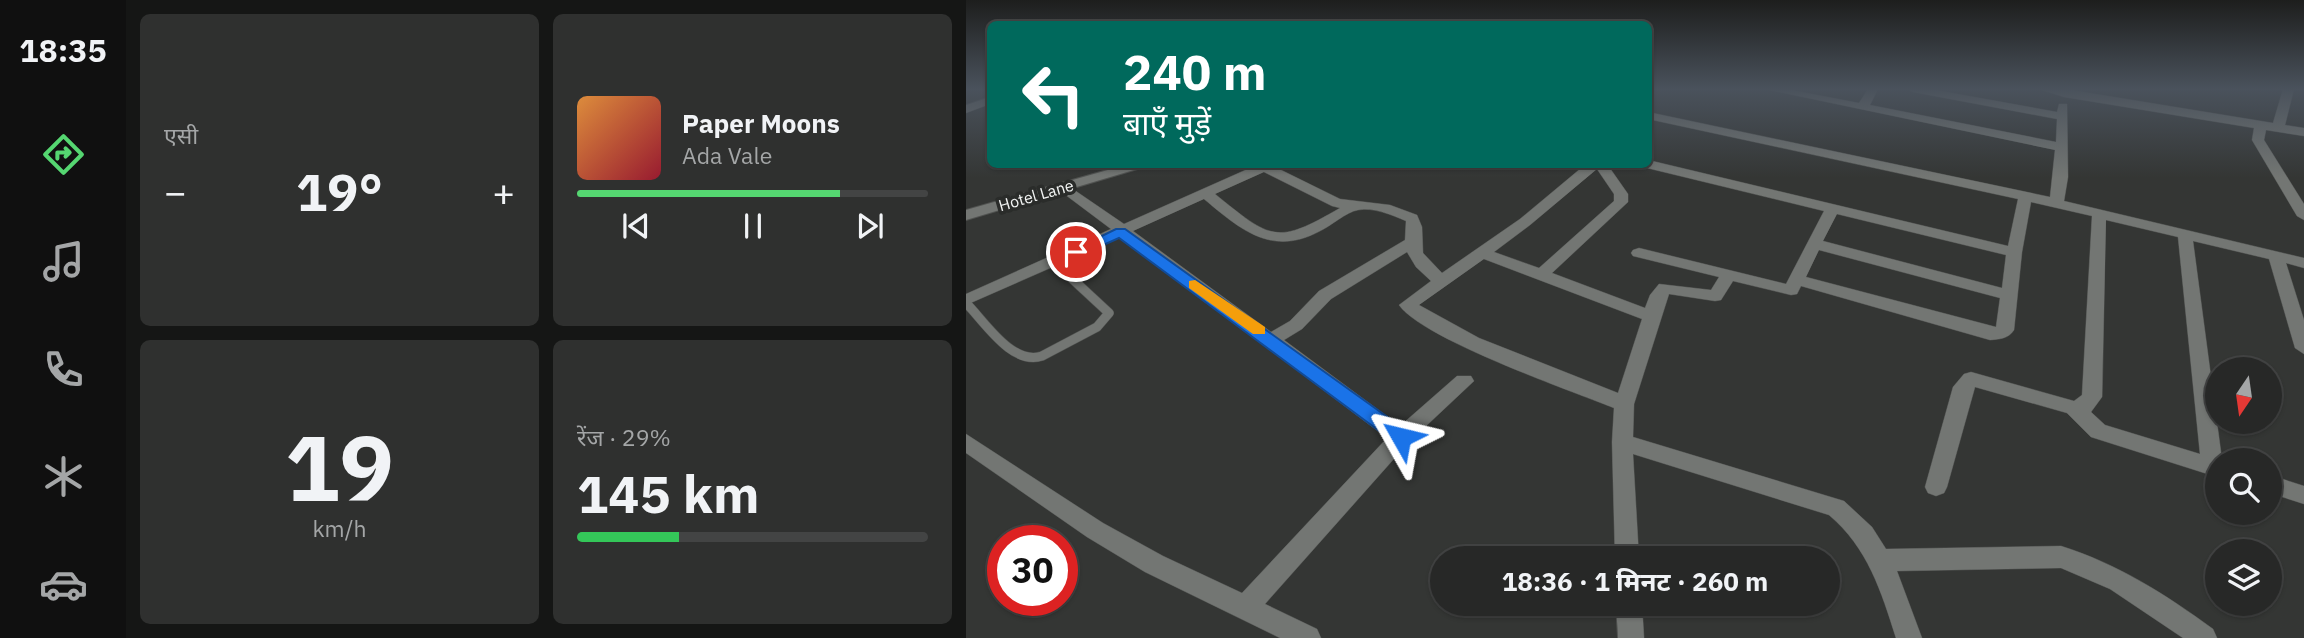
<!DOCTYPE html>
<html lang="hi">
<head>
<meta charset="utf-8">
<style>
	body { margin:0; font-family:"IBM Plex Sans","Noto Sans Devanagari",sans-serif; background:#2f302f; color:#f1f3f6; height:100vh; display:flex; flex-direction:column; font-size:26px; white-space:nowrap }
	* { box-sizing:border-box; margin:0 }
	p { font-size:23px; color:#a4a6a7 }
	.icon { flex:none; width:38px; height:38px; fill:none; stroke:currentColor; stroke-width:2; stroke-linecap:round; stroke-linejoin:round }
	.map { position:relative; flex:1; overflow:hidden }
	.drawer { display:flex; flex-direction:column; gap:14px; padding:14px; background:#151615; width:840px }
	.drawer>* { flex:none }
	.banner { position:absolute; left:21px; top:21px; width:665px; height:147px; border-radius:10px; box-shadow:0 2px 5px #0004,0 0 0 2px #434444; background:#00695c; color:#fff; overflow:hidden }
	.needle { width:46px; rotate:193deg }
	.controls { position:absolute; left:1239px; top:357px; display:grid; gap:14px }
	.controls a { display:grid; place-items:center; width:77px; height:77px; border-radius:50%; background:#272827; box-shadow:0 2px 5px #0004,0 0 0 2px #434444; font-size:35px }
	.speed { position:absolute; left:21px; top:525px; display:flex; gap:14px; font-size:35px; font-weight:700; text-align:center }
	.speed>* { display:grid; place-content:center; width:91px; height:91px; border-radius:50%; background:#272827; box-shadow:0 2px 5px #0004,0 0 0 2px #434444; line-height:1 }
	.speed .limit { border:10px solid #d22; background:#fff; color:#111 }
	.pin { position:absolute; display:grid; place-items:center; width:60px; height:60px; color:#fff; margin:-30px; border:4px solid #fff; border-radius:50%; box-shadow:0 2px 7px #0007 }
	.me { position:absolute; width:77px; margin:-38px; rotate:307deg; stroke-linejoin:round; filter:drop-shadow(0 0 5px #0008) }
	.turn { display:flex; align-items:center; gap:24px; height:147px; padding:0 21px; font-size:32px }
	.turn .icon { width:91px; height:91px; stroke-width:2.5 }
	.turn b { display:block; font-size:49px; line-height:60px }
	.big { font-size:52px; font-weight:700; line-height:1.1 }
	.drawer .card { flex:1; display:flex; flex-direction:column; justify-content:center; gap:10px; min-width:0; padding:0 24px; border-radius:10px; background:#2f302f }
	.drawer .dial { align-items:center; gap:0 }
	.dial b { font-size:91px; line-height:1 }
	.song { display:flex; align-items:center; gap:21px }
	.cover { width:84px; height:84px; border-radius:10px; background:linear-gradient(135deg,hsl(30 70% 55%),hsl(350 70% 35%)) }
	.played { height:7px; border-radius:4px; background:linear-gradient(90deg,#55d671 75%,#434444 75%) }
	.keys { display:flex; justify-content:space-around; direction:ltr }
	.heat { display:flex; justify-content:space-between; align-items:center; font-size:38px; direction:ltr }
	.charge { height:10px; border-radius:5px; background:linear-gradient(90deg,#34c759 29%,#434444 0) }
	.drawer .tiles { flex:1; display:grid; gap:14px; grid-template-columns:repeat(2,1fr) }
	.trip { position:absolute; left:464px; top:546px; width:410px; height:70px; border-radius:35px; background:#272827; box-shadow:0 2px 5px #0004,0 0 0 2px #434444; font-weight:700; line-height:70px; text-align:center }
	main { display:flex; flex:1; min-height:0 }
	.menu { display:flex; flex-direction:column; width:126px; justify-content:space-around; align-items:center; background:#101010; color:#a4a6a7 }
	.menu .icon { width:49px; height:49px }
	.menu .on { color:#55d671 }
	.menu b { font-size:32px; color:#f1f3f6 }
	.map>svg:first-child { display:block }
</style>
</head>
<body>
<main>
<nav class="menu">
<b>18:35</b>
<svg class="icon on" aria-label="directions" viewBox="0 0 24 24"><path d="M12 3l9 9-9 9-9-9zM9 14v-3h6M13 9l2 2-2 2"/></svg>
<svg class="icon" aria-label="music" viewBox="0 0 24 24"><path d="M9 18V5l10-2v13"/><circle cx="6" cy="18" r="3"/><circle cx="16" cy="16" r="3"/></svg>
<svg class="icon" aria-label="phone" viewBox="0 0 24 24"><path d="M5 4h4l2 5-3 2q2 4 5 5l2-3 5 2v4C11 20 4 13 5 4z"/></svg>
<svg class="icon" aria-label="climate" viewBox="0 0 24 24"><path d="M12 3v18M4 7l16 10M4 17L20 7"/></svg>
<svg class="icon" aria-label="car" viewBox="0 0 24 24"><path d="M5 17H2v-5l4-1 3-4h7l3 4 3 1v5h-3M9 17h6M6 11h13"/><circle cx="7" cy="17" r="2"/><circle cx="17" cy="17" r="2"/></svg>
</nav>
<section class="drawer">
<div class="tiles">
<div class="card"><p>एसी</p>
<div class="heat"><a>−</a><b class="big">19°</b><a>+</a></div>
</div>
<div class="card">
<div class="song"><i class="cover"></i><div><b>Paper Moons</b><p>Ada Vale</p></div></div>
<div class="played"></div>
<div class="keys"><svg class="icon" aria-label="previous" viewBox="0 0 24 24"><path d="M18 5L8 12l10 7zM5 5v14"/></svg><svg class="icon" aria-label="pause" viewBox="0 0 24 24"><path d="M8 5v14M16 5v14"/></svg><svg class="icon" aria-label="next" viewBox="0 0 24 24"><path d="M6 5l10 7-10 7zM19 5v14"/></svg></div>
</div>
<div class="card dial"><b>19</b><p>km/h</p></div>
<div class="card"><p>रेंज · 29%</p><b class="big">145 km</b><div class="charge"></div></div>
</div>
</section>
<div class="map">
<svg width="1338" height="638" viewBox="0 0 1338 638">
	<rect width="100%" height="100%" fill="#343634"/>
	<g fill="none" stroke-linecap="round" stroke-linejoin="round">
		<!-- service casing -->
		<g stroke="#505250" stroke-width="10">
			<path id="service" d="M0,303C19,322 46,366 76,356L131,327L143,313L88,262"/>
		</g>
		<!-- minor casing -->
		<g stroke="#505250" stroke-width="1">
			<path id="minor" d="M799,89H820L893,103L902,89H912L904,105L1090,142L1091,119L947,92L941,89H964L1091,112L1093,104H1101L1102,177L1098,201L1338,258V268L1320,263L1338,320V354L1329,348L1303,259L1227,241L1256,460H1251V477L1125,437L1101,413L1009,387L981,487L978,493L970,496L962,493L959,487L987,387L998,374L1005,372L1108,401L1116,395L1126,216L1065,202L1056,252L1048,330C1042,339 1034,339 1024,340L835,286L831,294L825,295L767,281L755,300L749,301L703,294L668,404L667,437L878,501L906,527L920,549L1095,546C1152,564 1199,594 1247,629L1251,638H1217L1144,589L1095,568L931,571L956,638H930C915,591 902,548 863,515L667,454L673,558H649L646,442L648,408C603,390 457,339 433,305L465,281L450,267L441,252L365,299L336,329L318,340L434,426L491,376H505L508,381L442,443L299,604L351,629L355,638H314L179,572L121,537L0,453V434L137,523L197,556L276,593L421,438L155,237L0,305V294L145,229L93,190V184L98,183L158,224L293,164H311L309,167L374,199L424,205L451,215L456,227L457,253L476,273L554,219L620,164H641L662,194V202L586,273L679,308L684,295L693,284L745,290L753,277L667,256L665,253L667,250L673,248L820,284L858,211L677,167L676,164H682V160L1042,246L1052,199L682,119V112L1084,197L1089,150ZM631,169L648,194V201L573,268L528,252L564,225ZM298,172L366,206L374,208C310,245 306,240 249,194ZM238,199C275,230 306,257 354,231C365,226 380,212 392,210C407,207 426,215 440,221L439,240L353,291L324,321L305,332L167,231ZM871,214L1040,255L1036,288L857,241ZM1140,220L1212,237L1234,454L1139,425L1125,412L1136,397ZM853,250L1034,298L1030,327L840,277ZM518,259L676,319L652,393L513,338L453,305Z
				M1073,89H1099L1307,123L1317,89H1328L1319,125L1338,128V136L1300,130L1298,140L1338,204V220L1331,216L1286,140L1288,128L1098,97Z
				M24,97V104L0,113V105Z
				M1304,475L1338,486V504L1304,493Z
				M650,604H676L678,638H652Z"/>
		</g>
		<!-- tertiary casing -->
		<g stroke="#505250" stroke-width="2">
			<path id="tertiary" d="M163,164H188L0,220V210Z"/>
		</g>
		<!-- service -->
		<use href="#service" stroke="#737673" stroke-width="9"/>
		<!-- minor -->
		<use href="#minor" fill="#737673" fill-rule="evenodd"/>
		<!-- tertiary -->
		<use href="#tertiary" fill="#737673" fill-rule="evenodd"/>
	</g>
	<!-- sky -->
	<linearGradient id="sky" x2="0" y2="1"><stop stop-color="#1d1e1d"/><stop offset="0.5" stop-color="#4a525c"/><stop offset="1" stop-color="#4a525c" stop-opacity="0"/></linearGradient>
	<rect width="1338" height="178" fill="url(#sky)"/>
	<!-- route -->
	<path fill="#1a73e8" stroke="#114b97" stroke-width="2" d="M150,229H159L441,431L444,437L441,442H428L153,238L115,255L103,252Z"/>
	<!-- slow -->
	<path fill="#f59e0b" d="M229,280L299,327V334H287L223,288V281Z"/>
	<g text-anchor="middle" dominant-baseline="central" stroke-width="7" stroke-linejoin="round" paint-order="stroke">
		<!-- far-street labels -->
		<g font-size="16" fill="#f3f5f4" stroke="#2a2c2a">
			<text transform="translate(70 195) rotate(-16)">Hotel Lane</text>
		</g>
	</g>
</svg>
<div class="controls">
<a><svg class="needle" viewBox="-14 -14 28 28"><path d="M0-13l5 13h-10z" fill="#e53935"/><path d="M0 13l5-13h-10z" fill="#a4a6a7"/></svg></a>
<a><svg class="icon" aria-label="search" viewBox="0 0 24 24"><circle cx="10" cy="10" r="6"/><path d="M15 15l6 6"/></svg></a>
<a><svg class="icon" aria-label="layers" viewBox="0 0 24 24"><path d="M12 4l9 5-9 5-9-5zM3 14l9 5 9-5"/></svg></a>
</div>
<div class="speed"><div class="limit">30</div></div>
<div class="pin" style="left:110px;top:252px;background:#d93025"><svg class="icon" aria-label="arrive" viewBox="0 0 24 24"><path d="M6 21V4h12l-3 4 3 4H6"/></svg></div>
<svg class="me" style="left:435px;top:437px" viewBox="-20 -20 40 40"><path d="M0-17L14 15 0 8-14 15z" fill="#1a73e8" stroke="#fff" stroke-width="4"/></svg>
<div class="trip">18:36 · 1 मिनट · 260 m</div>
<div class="banner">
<div class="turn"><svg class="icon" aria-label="left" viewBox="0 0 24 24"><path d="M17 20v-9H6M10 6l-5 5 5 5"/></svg><div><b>240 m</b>बाएँ मुड़ें</div></div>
</div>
</div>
</main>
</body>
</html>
